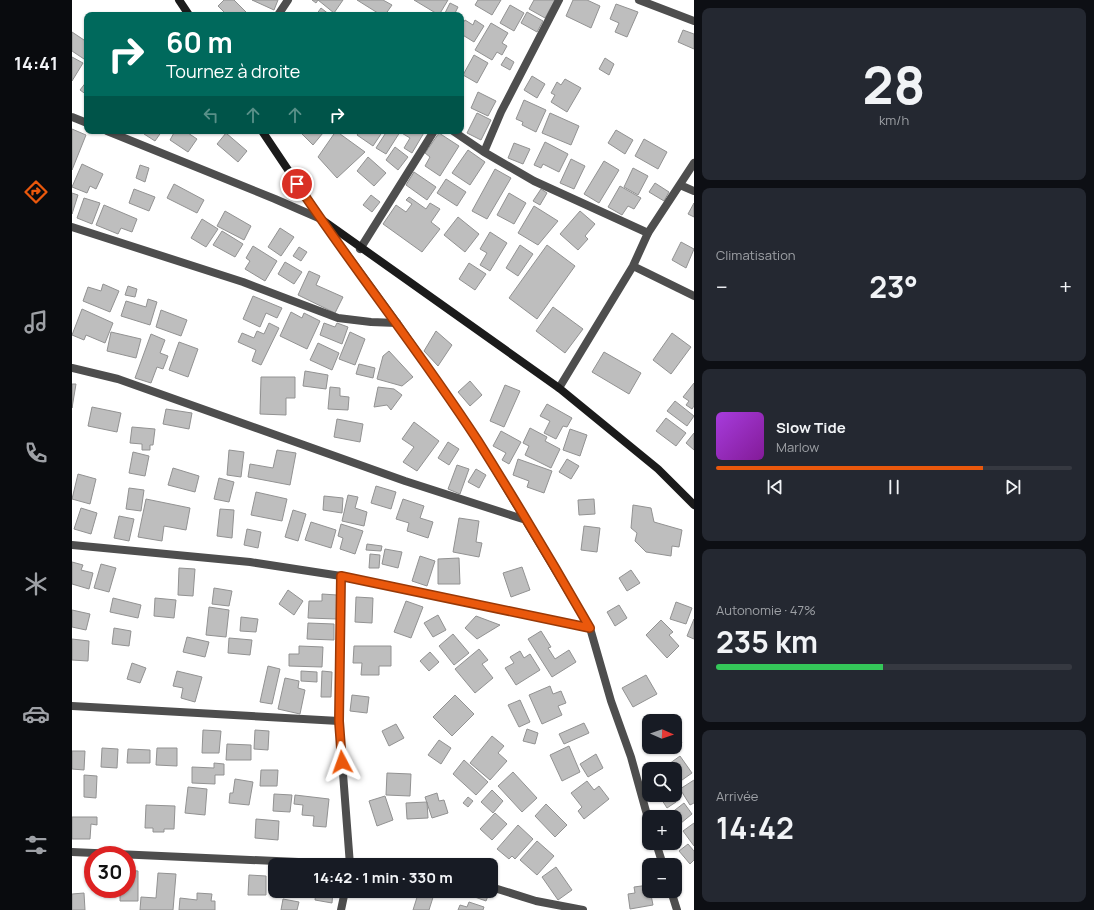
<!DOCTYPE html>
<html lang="fr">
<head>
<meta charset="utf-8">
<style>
	body { margin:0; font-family:Manrope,sans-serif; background:#242831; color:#f1f3f6; height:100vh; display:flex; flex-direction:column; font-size:15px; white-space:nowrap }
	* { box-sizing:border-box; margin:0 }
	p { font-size:13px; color:#9ea1a6 }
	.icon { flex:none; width:22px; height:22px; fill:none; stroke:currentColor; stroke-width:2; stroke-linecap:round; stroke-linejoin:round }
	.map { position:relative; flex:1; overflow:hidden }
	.sheet { display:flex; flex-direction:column; gap:8px; padding:8px; background:#0d0f14; width:400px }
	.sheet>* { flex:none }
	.hud { position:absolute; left:12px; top:12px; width:380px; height:122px; border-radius:8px; box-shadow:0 1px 3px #0004; background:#00695c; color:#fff; overflow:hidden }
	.needle { width:26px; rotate:92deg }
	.tools { position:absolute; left:570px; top:714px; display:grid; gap:8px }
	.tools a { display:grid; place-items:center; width:40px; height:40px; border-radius:8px; background:#171b24; box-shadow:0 1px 3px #0004; font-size:20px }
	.speed { position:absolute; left:12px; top:846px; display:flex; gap:8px; font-size:20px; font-weight:700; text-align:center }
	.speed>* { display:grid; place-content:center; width:52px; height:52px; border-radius:50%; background:#171b24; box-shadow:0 1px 3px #0004; line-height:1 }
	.speed .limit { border:6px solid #d22; background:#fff; color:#111 }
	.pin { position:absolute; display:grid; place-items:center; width:34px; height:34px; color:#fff; margin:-17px; border:2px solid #fff; border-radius:50%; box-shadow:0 1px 4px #0007 }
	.me { position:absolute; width:44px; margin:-22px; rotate:356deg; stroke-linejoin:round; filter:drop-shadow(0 0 3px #0008) }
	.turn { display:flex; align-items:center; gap:14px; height:84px; padding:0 16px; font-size:18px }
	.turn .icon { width:52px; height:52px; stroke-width:2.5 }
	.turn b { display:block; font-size:28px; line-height:34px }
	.lanes { display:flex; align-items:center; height:38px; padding:0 16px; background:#0003; justify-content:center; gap:20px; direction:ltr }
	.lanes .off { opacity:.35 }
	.big { font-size:30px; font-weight:700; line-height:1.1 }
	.sheet .widget { flex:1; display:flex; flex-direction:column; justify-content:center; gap:6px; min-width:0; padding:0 14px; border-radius:8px; background:#242831 }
	.sheet .dial { align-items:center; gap:0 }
	.dial b { font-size:52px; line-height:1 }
	.song { display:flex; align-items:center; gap:12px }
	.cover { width:48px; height:48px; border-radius:6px; background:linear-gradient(135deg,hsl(280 70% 55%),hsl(290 70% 35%)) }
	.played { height:4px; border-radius:2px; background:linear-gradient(90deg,#ea580c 75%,#363941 75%) }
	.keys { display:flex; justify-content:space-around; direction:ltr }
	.heat { display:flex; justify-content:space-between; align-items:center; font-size:22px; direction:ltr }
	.charge { height:6px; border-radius:3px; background:linear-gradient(90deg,#34c759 47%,#363941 0) }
	.trip { position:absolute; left:196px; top:858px; width:230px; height:40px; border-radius:8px; background:#171b24; box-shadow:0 1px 3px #0004; font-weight:700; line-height:40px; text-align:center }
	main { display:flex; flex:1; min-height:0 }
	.tab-bar { display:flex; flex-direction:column; width:72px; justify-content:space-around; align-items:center; background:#090b0e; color:#9ea1a6 }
	.tab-bar .icon { width:28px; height:28px }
	.tab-bar .on { color:#ea580c }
	.tab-bar b { font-size:18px; color:#f1f3f6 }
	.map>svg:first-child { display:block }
</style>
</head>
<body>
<main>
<nav class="tab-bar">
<b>14:41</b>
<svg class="icon on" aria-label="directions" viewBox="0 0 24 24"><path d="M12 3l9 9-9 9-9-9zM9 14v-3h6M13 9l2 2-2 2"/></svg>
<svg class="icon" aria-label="music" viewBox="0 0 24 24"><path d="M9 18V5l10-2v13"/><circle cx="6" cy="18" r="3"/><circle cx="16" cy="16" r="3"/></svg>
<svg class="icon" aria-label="phone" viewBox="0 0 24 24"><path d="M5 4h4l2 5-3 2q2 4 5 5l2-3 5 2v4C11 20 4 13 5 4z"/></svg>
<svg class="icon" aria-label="climate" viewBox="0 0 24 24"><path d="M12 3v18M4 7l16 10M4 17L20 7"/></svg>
<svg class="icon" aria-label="car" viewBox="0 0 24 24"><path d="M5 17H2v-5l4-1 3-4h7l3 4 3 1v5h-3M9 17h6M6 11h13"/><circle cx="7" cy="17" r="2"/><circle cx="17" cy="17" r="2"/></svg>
<svg class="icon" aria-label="filters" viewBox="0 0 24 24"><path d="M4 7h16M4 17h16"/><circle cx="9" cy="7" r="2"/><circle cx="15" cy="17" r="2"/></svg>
</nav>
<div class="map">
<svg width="622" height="910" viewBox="0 0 622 910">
	<rect width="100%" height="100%" fill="#fff"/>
	<!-- building -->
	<path fill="#bebebe" stroke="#929292" d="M152,0H162L175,13L173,15H155L146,6Z
		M180,0H206L202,10Z
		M240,0H271L262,13L246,0L244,3Z
		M285,0H311L320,5L313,15H309Z
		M342,0H376L367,15Z
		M406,0H429L420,15L403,5Z
		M462,0H483L473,18L457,9Z
		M501,0H515L528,6L519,28L494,16Z
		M378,3L386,7L382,15L373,13Z
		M544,4L566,12L555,37L543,32L547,23L538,19Z
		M438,5L452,13L442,31L428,23Z
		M249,8L258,15H244Z
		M455,12L471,21L465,32L449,23Z
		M393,20L401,25L403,20L412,26L402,42L389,34V26Z
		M419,23L436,33L430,43L435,46L430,55L425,52L420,60L403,50Z
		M611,30L622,34V49L606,42Z
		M0,32L15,42V54L12,59L0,51Z
		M402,55L416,63L405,83L391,75Z
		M0,57L11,63L0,81Z
		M434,57L442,62L438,70L429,65Z
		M533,58L542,64L537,75L527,69Z
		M460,76L473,84L465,98L452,90Z
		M493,79L509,88L495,112L479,102L483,95L479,93L485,82L489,85Z
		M15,81V95L8,90Z
		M406,92L424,101L416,116L399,108Z
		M452,100L474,110L464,132L450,125L451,122L444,119Z
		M405,113L419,120L409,140L395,133Z
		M478,113L507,126L499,145L470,133Z
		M0,129L14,135L0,170Z
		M544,130L561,140L553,154L536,143Z
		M74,131H90L83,141L72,134Z
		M103,131H113L125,139L116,152L98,140Z
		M227,131H249L251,133L241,145Z
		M264,131L293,152L265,178L246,157Z
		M288,131H311L301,146L285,135Z
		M315,131H353L340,153L332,148L338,138L328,132L314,154L304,148Z
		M154,133L175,151L166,162L145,144Z
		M367,133L387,146L368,176L353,166L358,157L353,153Z
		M572,139L595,152L586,169L563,156Z
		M473,142L496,154L487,172L471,164L469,168L462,165Z
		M442,143L458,149L451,164L436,158Z
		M323,147L336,157L326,170L314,160Z
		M396,150L413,162L398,185L380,173Z
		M296,157L314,173L302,186L285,171Z
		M499,159L513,166L502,189L488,183Z
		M532,161L547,170L527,203L512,194Z
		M10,164L31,174L24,189L18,186L15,193L0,187Z
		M68,165L77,168L73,182L64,178Z
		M561,168L576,176L566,195L552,187Z
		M423,169L439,178L415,219L400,211Z
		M342,172L364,187L355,200L334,185Z
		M374,179L394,192L385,206L365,193Z
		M583,183L597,192L592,201L577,192Z
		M102,184L132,200L125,213L95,198Z
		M548,186L569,198L562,209L556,206L550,215L536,207Z
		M62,189L83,197L77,211L57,203Z
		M469,189L475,193L468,205L461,201Z
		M0,193L6,195L0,214Z
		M437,193L454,203L442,224L425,215Z
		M299,195L308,202L300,212L291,205Z
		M337,197L354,209L358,203L368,209L359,222L368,229L350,252L311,224L324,205L334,212L340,204L334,200Z
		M12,198L28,203L20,224L5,218Z
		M622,203V217L616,214Z
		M32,205L65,219L60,232L49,228L46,234L24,225Z
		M462,206L486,221L466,245L446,233Z
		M153,211L179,226L172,240L145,226Z
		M508,211L523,224L513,236L516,239L506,250L488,234Z
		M386,217L407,234L393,252L372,235Z
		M130,219L146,229L134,247L119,238Z
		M208,228L222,237L209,256L196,247Z
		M150,231L171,244L163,257L141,245Z
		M418,232L435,243L418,271L408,265L415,253L408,249Z
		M609,242L622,249L614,268L600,260Z
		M448,245L461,254L446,276L434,268Z
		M475,245L503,266L465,319L437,298Z
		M181,246L205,261L193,281L173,269L178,261L174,258Z
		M227,247L235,252L229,261L221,256Z
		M213,262L230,272L222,284L206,274Z
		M397,263L414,274L403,290L387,279Z
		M237,271L248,276L244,285L271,297L263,313L226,295Z
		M31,284L47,291L38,312L11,301L16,287L29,291Z
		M56,286L65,289L63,297L53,295Z
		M181,296L210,308L205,318L194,313L188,327L171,319Z
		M76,299L85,302L78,325L49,316L54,301L74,307Z
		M481,307L511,329L493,353L464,331Z
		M10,309L41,323L33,343L14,335L12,340L0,335Z
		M89,310L115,320L109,336L84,327Z
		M219,312L230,318L232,313L248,321L235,349L208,336Z
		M197,323L207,328L189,365L180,361L184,350L166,342L170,333L182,338L185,331L192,334Z
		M252,323L263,327L265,323L276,327L270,344L248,335Z
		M364,331L380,345L366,366L352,351Z
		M39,332L69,339L64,358L35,351Z
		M278,332L293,339L283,365L267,359Z
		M600,333L619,347L599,374L581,360Z
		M79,334L93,340L88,353L96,356L91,369L85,367L79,383L63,378Z
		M107,342L126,349L116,377L97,370Z
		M246,343L267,353L260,370L238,360Z
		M317,351L341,377L330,386L305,379L311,356Z
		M532,352L569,373L557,394L520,372Z
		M287,364L303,368L301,378L284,374Z
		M233,371L256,375L254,389L231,386Z
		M189,377H223V398H214V415L188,414Z
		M398,381L410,395L398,406L386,392Z
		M622,383V406L620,409L614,405L617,401L611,397Z
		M0,384H4L0,408Z
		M433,385L448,391L432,427L418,421Z
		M258,387L268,388V396L277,397L276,410L256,409Z
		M306,387L322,389L330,395L319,410L315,405L302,407Z
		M603,401L622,416L615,426L595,411Z
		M475,404L500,418L495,427L491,426L484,439L472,433L478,421L468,416Z
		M20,407L49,413L45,432L16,426Z
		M94,409L120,413L117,429L91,424Z
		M594,418L614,433L604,446L584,431Z
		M265,419L291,424L288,442L262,437Z
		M342,422L367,441L345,471L331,462L342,447L330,439Z
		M60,427L83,429L81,445H78V450H70V444L58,443Z
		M458,428L475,437L473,441L488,449L479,468L453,455L457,446L451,443Z
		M498,429L515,435L508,456L491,450Z
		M429,431L449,442L437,464L430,460L434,453L421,446Z
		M622,433V450L614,443Z
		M376,442L387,449L377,465L366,458Z
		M157,450L172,452L169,477L155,475Z
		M205,450L224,453L218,485L176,477L178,464L201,468Z
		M61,452L77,456L73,476L57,473Z
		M446,459L480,471L472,493L455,487L457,481L441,475Z
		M495,459L507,466L499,479L487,472Z
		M385,465L397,469L388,494L376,489Z
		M101,468L127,476L123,492L96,485Z
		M404,469L414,475L407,488L396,482Z
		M6,474L24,479L18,504L0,499Z
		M147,478L162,482L157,502L142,499Z
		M304,486L324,492L319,509L299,503Z
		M57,488L72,490L69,511L54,509Z
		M184,492L215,499L210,521L179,515Z
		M276,495L286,497L283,508L295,512L292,526L270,521Z
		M252,496L271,498L270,513L251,510Z
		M74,499L118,508L114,530L92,526L90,541L66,537Z
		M331,499L352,506L348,518L361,522L356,538L335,531L337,523L324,519Z
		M522,499L523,514L507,515L506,500Z
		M561,505L579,508L582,522L610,530L607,547L600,546L599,556L574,552L563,541L565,533L559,528Z
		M9,508L25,513L19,534L2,529Z
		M148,509L162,510L160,538L145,536Z
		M221,510L234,514L226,541L213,537Z
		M47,516L62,519L57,541L42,538Z
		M387,518L407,521L404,542L410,543L407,557L381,552Z
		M239,522L264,530L259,548L233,540Z
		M269,524L291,531L283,554L268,549L271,538L266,536Z
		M512,526L528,528L525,552L509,550Z
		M175,529L189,532L186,548L172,545Z
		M295,544L310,546L309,551L294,550Z
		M313,549L330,552L326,568L310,564Z
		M298,554L308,555L307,568H297Z
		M348,556L363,561L355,586L340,581Z
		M387,558L388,584H366V559Z
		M0,562L11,565L9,570L21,573L17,589L0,584Z
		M29,564L44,568L37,592L22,588Z
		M450,567L458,590L439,597L431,573Z
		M107,568L123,569L121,596L106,595Z
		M559,570L568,583L555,591L547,578Z
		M142,588L160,591L157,606L140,604Z
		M216,590L231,601L222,615L207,604Z
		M250,594L265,595V619L236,618L237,601H250Z
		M284,597L301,598L300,623L283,622Z
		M41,598L69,605L66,618L38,612Z
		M83,598L104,600L102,618L82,616Z
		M334,601L351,607L339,638L322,632Z
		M604,602L620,608L614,624L598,619Z
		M547,605L555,618L543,626L535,612Z
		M137,607L157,610L154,637L134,635Z
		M0,610L18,614L14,630L0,627Z
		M366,615L374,630L361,637L352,623Z
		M404,616L428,625L405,639L393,628Z
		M169,617L186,619L184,632L168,631Z
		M622,619V639L615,636Z
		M589,620L601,632L597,635L607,646L595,658L574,635Z
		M236,623L262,624V640L235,639Z
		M42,628L59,631L57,646L40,644Z
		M469,631L479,647L476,648L483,659L497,650L504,662L480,677L456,639Z
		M381,634L397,653L382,665L367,646Z
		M115,637L137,642L133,657L111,652Z
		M157,638L180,640L178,655L156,653Z
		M0,639L17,641L16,661L0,660Z
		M227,646L251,647L250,667L217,666V654H227Z
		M282,646H319V666H307V675H289L290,663H281Z
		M407,649L416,660L410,664L421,678L403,693L383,669Z
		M448,651L452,658L458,654L468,670L444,685L433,668L442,663L438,657Z
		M358,652L367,662L357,671L348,661Z
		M60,663L74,668L68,683L55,679Z
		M196,666L208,669L200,704L188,702Z
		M105,671L130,677L123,702L109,698L111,688L101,686Z
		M229,671L245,672V682L229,681Z
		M250,671L260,672L259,697H249Z
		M574,675L585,694L561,707L550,688Z
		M213,678L227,681L226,688L233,690L228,714L206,709Z
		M478,686L481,694L489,691L494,703L486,706L490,715L470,724L457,695Z
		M280,695L297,697L295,713L278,711Z
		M383,695L402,714L380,736L361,717Z
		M448,700L458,722L447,727L436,705Z
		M512,723L517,733L492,744L487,734Z
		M324,724L332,738L317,746L310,731Z
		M455,729L466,733L463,744L451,741Z
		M131,730L149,731L147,753H130Z
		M183,730L197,731L196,750L182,749Z
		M603,732L610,743L596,752L593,747L585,752L582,747H603Z
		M420,736L432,746L426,753L435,761L418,780L398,763Z
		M367,740L379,748L369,764L356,755Z
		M155,744L179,745V760H154Z
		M497,746L508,772L490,781L478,755Z
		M30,748L46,749L45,768L29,767Z
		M85,748H105V766L84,765Z
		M56,749L78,750V763H55Z
		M0,751H13L12,770L0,769Z
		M524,754L531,768L516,777L508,764Z
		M608,756L620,773L603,785V769H590Z
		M392,760L416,782L404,795L381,774Z
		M142,763L152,764V775H143V784L120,783V767L142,768Z
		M189,770H206L205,786H188Z
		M441,772L465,798L450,812L426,786Z
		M315,773L339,774L338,796L314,795Z
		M12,775L25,776L24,798L12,797Z
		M163,779L181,782L177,805L157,803L158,793H161Z
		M622,780V803L618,805L608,789Z
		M515,781L522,790L527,786L537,799L512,819L506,811L510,807L499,793Z
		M116,787L135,789L133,815L113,813Z
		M420,790L431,801L421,813L409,802Z
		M365,793L367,801L372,800L376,813L360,818L353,797Z
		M202,794L220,795L218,812L201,811Z
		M223,795L257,799L254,827L241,826L242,816L230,815L231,805L222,804Z
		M591,795H600L604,802L595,808L588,797Z
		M313,796L321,820L305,826L297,801Z
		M396,797L401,801L396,807L391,803Z
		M355,802L356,818L335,819L334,803Z
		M612,803L620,814L603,828V817H594Z
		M474,804L495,825L483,837L463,816Z
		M74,805L103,806L102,829H92V832H81V828H73Z
		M423,813L435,824L420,840L408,829Z
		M0,817H25V825L19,824L18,839H0Z
		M184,819L207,821L206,840L183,838Z
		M622,823V846L611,831Z
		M446,825L461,839L443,859L440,856L437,859L425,849Z
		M465,841L482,856L465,875L448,860Z
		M616,844L622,851V860L618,864L607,851Z
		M484,867L500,890L486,900L470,877Z
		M21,869V887H19L18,870Z
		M55,870L66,871V901H48V889H55Z
		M86,873L104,874L101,910H68L69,897L84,898Z
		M177,875L194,876V895H176Z
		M577,885L581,905L558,909L556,894L563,893L562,887Z
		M210,891H226V895H209Z
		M244,891H261L260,903L243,900Z
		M347,891H363L357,910H341Z
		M402,891H418L414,901L400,896Z
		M12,893L13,910H0V894Z
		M125,893L140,894L139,901H143V910H107L108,898L125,900Z
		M211,899L227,902L225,910H209Z
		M397,902L412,907L411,910H386L388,905L395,907Z"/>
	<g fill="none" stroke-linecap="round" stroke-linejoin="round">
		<!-- service -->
		<path stroke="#4e4e4e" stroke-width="8" d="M206,15L216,0
			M381,131L412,152L462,181L576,233
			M412,152L429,112L487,0
			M288,249L362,131"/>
		<!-- minor -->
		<path stroke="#4e4e4e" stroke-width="8" d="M567,0L622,21
			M0,117L15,123
			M35,131L203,199L249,219L325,323L405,439L518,628L539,701L559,757L577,822
			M608,185L622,191
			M0,227L171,282L266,318L299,322L325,323
			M561,266L622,296
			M0,368L46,379L333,481L454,520
			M487,388L561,266L576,233L622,163
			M0,545L178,562L269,576L518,628
			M269,576L267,721L278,865
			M0,706L267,721
			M584,843L591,865
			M0,852L293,865
			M419,887L464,901L511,910
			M599,891L605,910
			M269,910L273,891"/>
		<!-- secondary -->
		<path stroke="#1b1b1b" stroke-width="8" d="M107,0L117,15
			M190,131L249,219L487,388L586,469L622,505"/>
	</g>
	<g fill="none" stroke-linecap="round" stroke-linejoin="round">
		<!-- route casing -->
		<g stroke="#983908" stroke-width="10">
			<path id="route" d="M225,184C283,271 349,353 406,441C445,503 482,565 518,628L269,576L267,721L270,762"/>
		</g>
		<!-- route -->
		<use href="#route" stroke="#ea580c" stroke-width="7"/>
	</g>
</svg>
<div class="tools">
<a><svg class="needle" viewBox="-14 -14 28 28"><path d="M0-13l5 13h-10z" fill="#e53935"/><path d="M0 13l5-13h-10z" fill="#9ea1a6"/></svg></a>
<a><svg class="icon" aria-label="search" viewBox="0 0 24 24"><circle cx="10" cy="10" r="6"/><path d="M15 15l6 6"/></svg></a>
<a>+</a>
<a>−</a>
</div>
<div class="speed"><div class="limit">30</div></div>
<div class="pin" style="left:225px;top:184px;background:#d93025"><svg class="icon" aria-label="arrive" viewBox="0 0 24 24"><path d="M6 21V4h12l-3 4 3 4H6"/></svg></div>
<svg class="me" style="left:270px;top:762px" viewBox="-20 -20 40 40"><path d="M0-17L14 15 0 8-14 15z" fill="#ea580c" stroke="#fff" stroke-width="4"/></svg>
<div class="trip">14:42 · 1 min · 330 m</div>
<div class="hud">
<div class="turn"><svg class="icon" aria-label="right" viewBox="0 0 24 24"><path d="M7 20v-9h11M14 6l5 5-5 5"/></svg><div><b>60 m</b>Tournez à droite</div></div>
<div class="lanes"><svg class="icon off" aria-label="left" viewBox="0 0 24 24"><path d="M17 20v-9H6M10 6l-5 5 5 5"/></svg><svg class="icon off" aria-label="ahead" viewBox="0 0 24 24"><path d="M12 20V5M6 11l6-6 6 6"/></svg><svg class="icon off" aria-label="ahead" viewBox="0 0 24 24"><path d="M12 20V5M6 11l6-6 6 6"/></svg><svg class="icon" aria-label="right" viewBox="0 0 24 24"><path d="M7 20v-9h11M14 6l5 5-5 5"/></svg></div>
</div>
</div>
<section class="sheet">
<div class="widget dial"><b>28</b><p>km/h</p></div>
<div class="widget"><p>Climatisation</p>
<div class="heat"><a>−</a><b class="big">23°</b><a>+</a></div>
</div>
<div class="widget">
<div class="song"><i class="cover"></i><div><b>Slow Tide</b><p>Marlow</p></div></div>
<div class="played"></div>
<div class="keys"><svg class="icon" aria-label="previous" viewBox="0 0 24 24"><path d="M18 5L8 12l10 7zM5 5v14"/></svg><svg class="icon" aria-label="pause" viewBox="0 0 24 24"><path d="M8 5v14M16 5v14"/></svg><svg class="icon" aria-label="next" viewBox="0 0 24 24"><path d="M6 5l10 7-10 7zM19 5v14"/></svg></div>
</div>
<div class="widget"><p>Autonomie · 47%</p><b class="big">235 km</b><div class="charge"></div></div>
<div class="widget"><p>Arrivée</p><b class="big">14:42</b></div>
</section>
</main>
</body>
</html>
